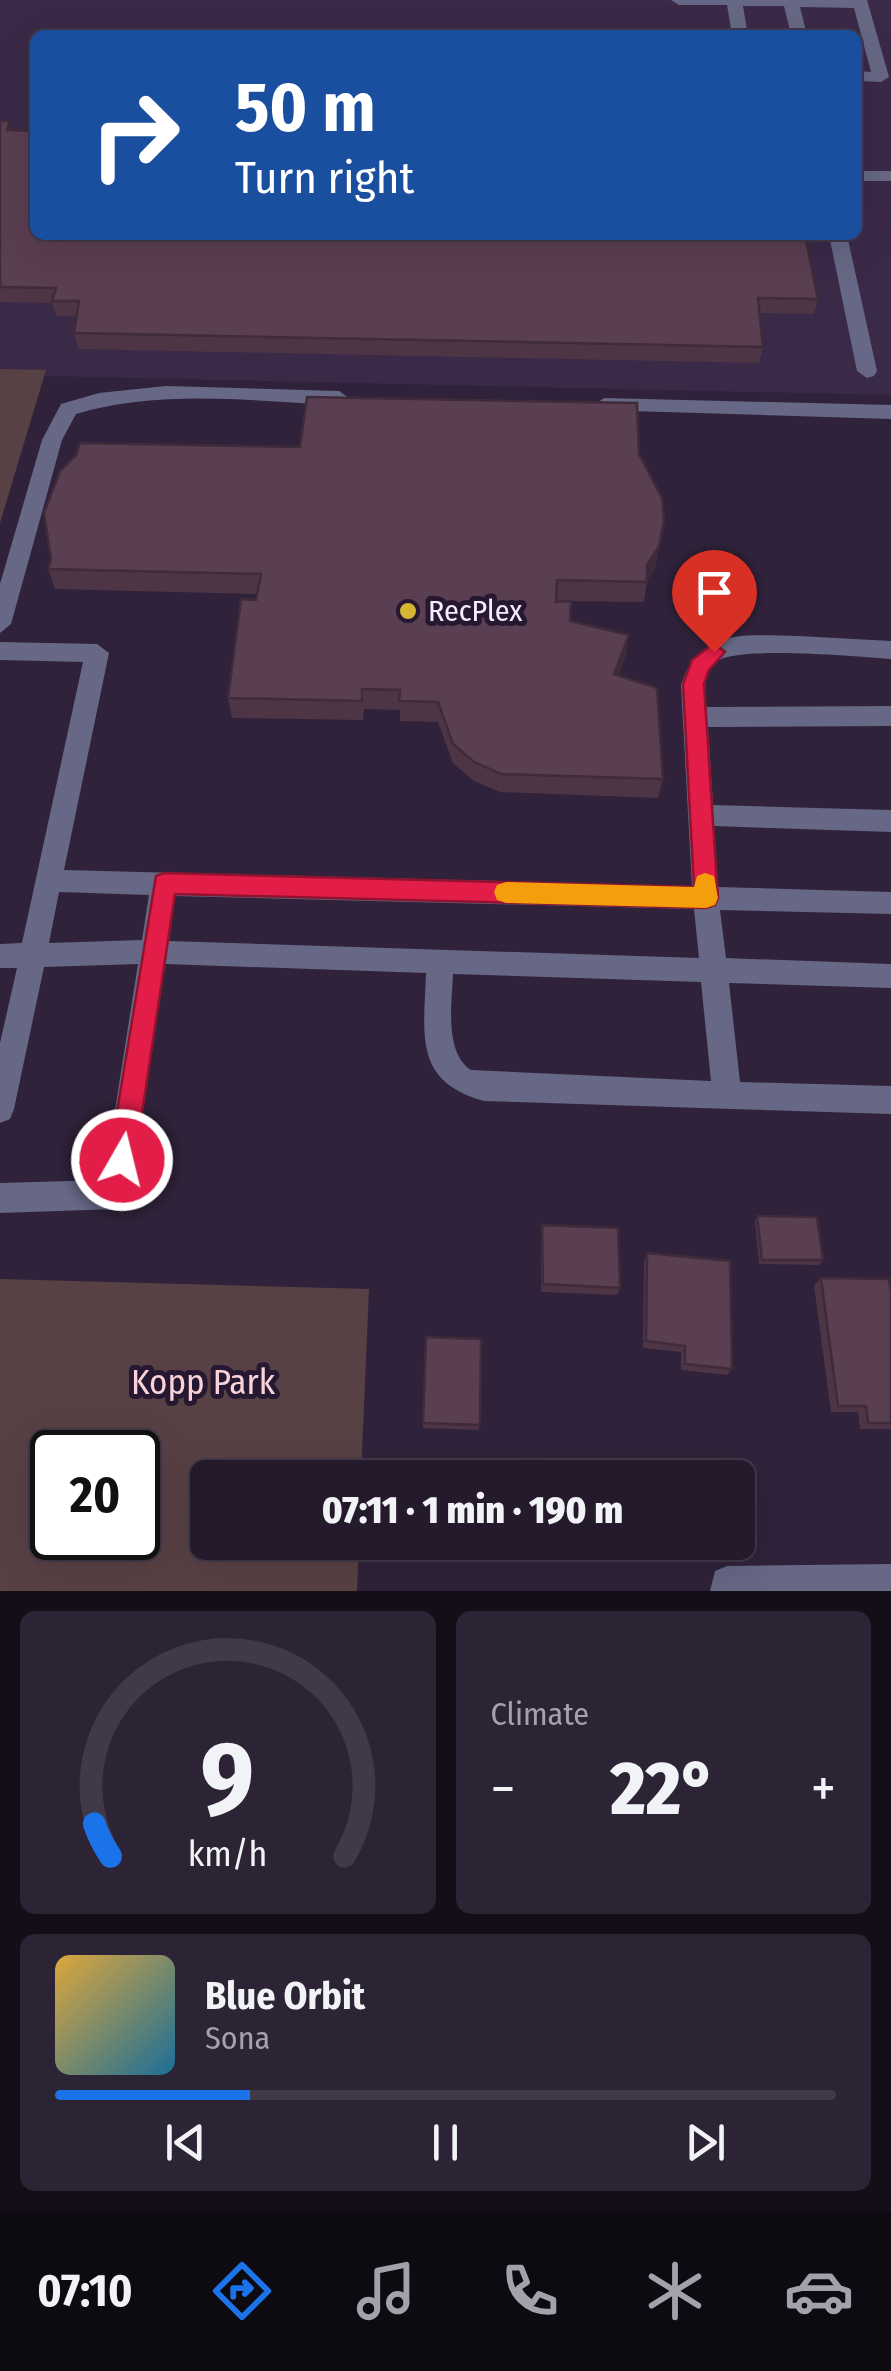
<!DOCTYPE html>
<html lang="en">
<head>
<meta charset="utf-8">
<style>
	body { margin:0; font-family:"Fira Sans Condensed",sans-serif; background:#2c2334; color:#f1f3f6; height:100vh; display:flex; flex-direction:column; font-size:38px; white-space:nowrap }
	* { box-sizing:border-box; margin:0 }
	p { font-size:32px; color:#a3a1a9 }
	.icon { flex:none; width:55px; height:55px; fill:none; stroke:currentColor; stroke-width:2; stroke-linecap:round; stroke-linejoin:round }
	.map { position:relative; height:1591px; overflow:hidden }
	.details { display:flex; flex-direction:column; gap:20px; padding:20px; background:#140e18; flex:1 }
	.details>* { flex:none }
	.banner { position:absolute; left:30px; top:30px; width:832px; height:210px; border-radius:15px; box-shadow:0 10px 40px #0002,0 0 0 2px #413848; background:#1a4fa0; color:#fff; overflow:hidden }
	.speed { position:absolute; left:30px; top:1430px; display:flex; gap:20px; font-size:50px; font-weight:700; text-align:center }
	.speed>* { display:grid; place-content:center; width:130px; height:130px; border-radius:50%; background:#241a2c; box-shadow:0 10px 40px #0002,0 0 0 2px #413848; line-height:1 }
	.speed .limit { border:5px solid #111; border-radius:15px; background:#fff; color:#111 }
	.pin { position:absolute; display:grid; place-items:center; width:85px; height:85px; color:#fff; margin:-102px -42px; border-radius:50% 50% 50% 0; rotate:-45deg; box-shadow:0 0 10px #0007 }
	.pin .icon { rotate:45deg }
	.me { position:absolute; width:110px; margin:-55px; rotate:8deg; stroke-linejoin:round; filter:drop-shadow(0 0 8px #0008) }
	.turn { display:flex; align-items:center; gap:35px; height:210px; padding:0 40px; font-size:45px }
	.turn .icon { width:130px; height:130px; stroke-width:2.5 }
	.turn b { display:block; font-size:70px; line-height:85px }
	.big { font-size:75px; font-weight:800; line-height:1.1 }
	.details .widget { flex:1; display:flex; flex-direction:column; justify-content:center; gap:15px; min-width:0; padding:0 35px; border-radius:15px; background:#2c2334 }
	.details .dial { align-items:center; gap:0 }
	.dial svg { height:260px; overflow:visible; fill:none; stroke:#413848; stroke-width:7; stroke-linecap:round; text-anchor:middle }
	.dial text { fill:#f1f3f6; stroke:none }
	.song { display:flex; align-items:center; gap:30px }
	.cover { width:120px; height:120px; border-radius:15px; background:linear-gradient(135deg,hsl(40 70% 55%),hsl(200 70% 35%)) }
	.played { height:10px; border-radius:5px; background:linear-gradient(90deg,#1a73e8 25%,#413848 25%) }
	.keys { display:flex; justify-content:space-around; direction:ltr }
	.heat { display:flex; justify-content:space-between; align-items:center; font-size:55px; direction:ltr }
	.details .tiles { flex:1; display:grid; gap:20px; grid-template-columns:1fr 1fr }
	.widget:last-child { grid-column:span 2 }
	.trip { position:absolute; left:190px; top:1460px; width:565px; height:100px; border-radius:15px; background:#241a2c; box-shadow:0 10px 40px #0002,0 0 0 2px #413848; font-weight:800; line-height:100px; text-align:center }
	.tab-bar { display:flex; height:160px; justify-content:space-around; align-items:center; background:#0e0a12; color:#a3a1a9 }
	.tab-bar .icon { width:70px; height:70px }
	.tab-bar .on { color:#1a73e8 }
	.tab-bar b { font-size:45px; color:#f1f3f6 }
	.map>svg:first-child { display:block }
</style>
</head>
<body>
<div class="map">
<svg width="891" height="1591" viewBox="0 0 891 1591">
	<rect width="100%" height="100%" fill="#30223a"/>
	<!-- built -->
	<path fill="#3b2948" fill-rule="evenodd" d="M0,0H891V395L0,375ZM35,35H858V235H35Z"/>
	<!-- green -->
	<path fill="#584145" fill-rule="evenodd" d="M0,369L46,370L0,523Z
		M0,1279L369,1289L361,1477L208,1478V1542L359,1543L357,1591H0ZM138,1452V1538H52V1452Z"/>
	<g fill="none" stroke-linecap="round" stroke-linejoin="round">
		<!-- service -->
		<path fill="#666885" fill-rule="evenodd" d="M671,0H867L889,77L881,82L858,81V71L871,72L854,8L800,7L807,35H791L784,6H743L748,35H732L727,5H679Z
			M858,171H891V181H858Z
			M829,235H847L877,371L874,376L867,378L857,371Z
			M166,386L339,391L349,398L339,405C251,401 161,389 76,414L62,440L11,624L0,633V584L42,440L61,404L99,393Z
			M604,398L891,405V419L597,410L594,405Z
			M799,636L891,641V659C860,657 736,645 716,662C703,674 705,692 706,707L891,706V726L708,727L713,805L891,810V832L714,826L718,887L891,892V914L720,910L726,958L891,964V988L729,983L740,1082L891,1086V1114L484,1101C413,1081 424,1035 426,973L165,964L128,1204L117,1209L0,1213V1183L104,1180L138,964L44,967L14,1109L10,1119L0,1123V1043L17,968H0V944L22,943L83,662L0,660V642L97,644L109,653L64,870L692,886L681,685C701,626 746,636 799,636ZM59,892L149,895L142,940L49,943ZM175,896L694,909L699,958L169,941ZM453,974L701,982L711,1081L471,1070C444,1052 452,1003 453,974Z"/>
		<!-- minor -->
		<path fill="#666885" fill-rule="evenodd" d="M891,1564V1591H710L715,1571L727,1566Z"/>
	</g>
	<!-- wall -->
	<path fill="#4d3546" d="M0,121L13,131L818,299L814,314L760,313L763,347L759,363L78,349L74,333L77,316H56L52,303L0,302Z
		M639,454L656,567L647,580L644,602L556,601L570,621L626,655L618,676L663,779L658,798L500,792L474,781L453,763L438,722L400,721V710L364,709L363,720L232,718L228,698L257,594L55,589L48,569Z
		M757,1216L823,1260L819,1265L759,1264L755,1221Z
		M542,1225L620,1288L617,1295L541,1292V1234Z
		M647,1253L732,1369L727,1375L681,1370V1352L643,1348L644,1261Z
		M821,1278L891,1294V1429H860L858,1412H831L814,1286Z
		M481,1339L479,1430L423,1428V1423Z
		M513,1556L512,1560L415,1561L414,1558Z"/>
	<!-- shaded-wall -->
	<path fill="#3f2b39" d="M659,546L656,567L646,582L647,565Z
		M629,635L626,655L611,694L614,674Z"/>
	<!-- building -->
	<path fill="#5a3e51" stroke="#3f2b39" stroke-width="2.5" d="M0,121H10L7,130L35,131V235H805L818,299L758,298L763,347L74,333L79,301H52L56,288L0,287Z
		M307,397L637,403L639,454L662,498L664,520L659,546L647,565V582L557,580L556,602L571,601L570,621L629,635L614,674L657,688L663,779L501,774L474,762L453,744L438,702L399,701L400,690L362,689V701L228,698L241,599L256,600L261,574L48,569L51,559L44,513L60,471L76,455L80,443L300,447Z
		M757,1216L817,1217L823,1260H762Z
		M542,1225L618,1228L620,1288L543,1284Z
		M647,1253L730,1261L732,1369L685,1364V1346L646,1341Z
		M821,1278L889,1279L891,1294V1423H868L866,1406H838Z
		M426,1337L481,1339L480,1425L423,1423Z
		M541,1459V1478H414V1460Z
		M414,1542H513V1556L414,1558Z"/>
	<!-- route -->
	<path fill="#e11d48" stroke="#92132f" stroke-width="2.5" d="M714,643L725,652L709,670L704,684L718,898L715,905L706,908L175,894L135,1160L131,1169L122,1173L113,1169L109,1160L156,876L164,873L694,887L683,684L692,660Z"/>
	<!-- slow -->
	<path fill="#f59e0b" d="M705,873L714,876L718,898L715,905L706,908L506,903L497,900L494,892L497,885L506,882L694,887L697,876Z"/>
	<!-- markers -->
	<circle fill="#d7b434" stroke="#261830" stroke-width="4" cx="408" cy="611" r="10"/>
	<g text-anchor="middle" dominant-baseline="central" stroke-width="10" stroke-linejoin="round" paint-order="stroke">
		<!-- poi labels -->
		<g font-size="30" fill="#f6edfe" stroke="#261830" text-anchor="start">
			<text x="428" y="611">RecPlex</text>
		</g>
		<!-- near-park labels -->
		<g font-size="35" fill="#f9d3d9" stroke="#261830">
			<text x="203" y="1382">Kopp Park</text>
		</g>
	</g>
</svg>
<div class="speed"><div class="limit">20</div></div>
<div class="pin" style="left:714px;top:652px;background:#d93025"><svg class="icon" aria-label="arrive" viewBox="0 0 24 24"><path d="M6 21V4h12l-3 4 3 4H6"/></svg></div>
<svg class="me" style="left:122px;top:1160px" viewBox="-20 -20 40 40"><circle r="17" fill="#e11d48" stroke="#fff" stroke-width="3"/><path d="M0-11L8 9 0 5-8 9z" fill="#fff"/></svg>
<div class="trip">07:11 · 1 min · 190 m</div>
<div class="banner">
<div class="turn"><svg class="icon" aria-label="right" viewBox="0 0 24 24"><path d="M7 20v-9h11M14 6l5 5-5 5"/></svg><div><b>50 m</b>Turn right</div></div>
</div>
</div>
<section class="details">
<div class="tiles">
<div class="widget dial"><svg viewBox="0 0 100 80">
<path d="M14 69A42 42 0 1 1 86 69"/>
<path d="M14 69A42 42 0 0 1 9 59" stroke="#1a73e8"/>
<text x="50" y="56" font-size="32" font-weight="700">9</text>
<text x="50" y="72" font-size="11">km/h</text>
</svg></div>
<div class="widget"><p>Climate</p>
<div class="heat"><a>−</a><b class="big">22°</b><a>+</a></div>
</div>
<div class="widget">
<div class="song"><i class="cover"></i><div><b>Blue Orbit</b><p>Sona</p></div></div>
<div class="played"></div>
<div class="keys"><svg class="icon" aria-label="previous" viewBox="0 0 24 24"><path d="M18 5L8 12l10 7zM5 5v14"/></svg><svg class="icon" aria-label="pause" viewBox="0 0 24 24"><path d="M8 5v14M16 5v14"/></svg><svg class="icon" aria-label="next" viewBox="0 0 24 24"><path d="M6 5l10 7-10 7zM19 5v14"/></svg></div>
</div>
</div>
</section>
<nav class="tab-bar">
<b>07:10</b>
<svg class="icon on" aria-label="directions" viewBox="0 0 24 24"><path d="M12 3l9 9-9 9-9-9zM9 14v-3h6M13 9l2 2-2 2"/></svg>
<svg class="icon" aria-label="music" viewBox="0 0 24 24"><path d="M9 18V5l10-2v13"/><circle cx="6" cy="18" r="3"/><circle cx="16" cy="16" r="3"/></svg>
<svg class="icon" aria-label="phone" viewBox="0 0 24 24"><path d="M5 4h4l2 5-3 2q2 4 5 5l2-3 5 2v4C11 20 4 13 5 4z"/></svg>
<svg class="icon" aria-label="climate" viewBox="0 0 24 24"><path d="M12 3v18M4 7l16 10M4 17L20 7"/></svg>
<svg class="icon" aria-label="car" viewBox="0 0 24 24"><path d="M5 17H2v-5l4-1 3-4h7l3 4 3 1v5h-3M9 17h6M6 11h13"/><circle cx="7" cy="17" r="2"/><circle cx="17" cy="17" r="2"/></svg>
</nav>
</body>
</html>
